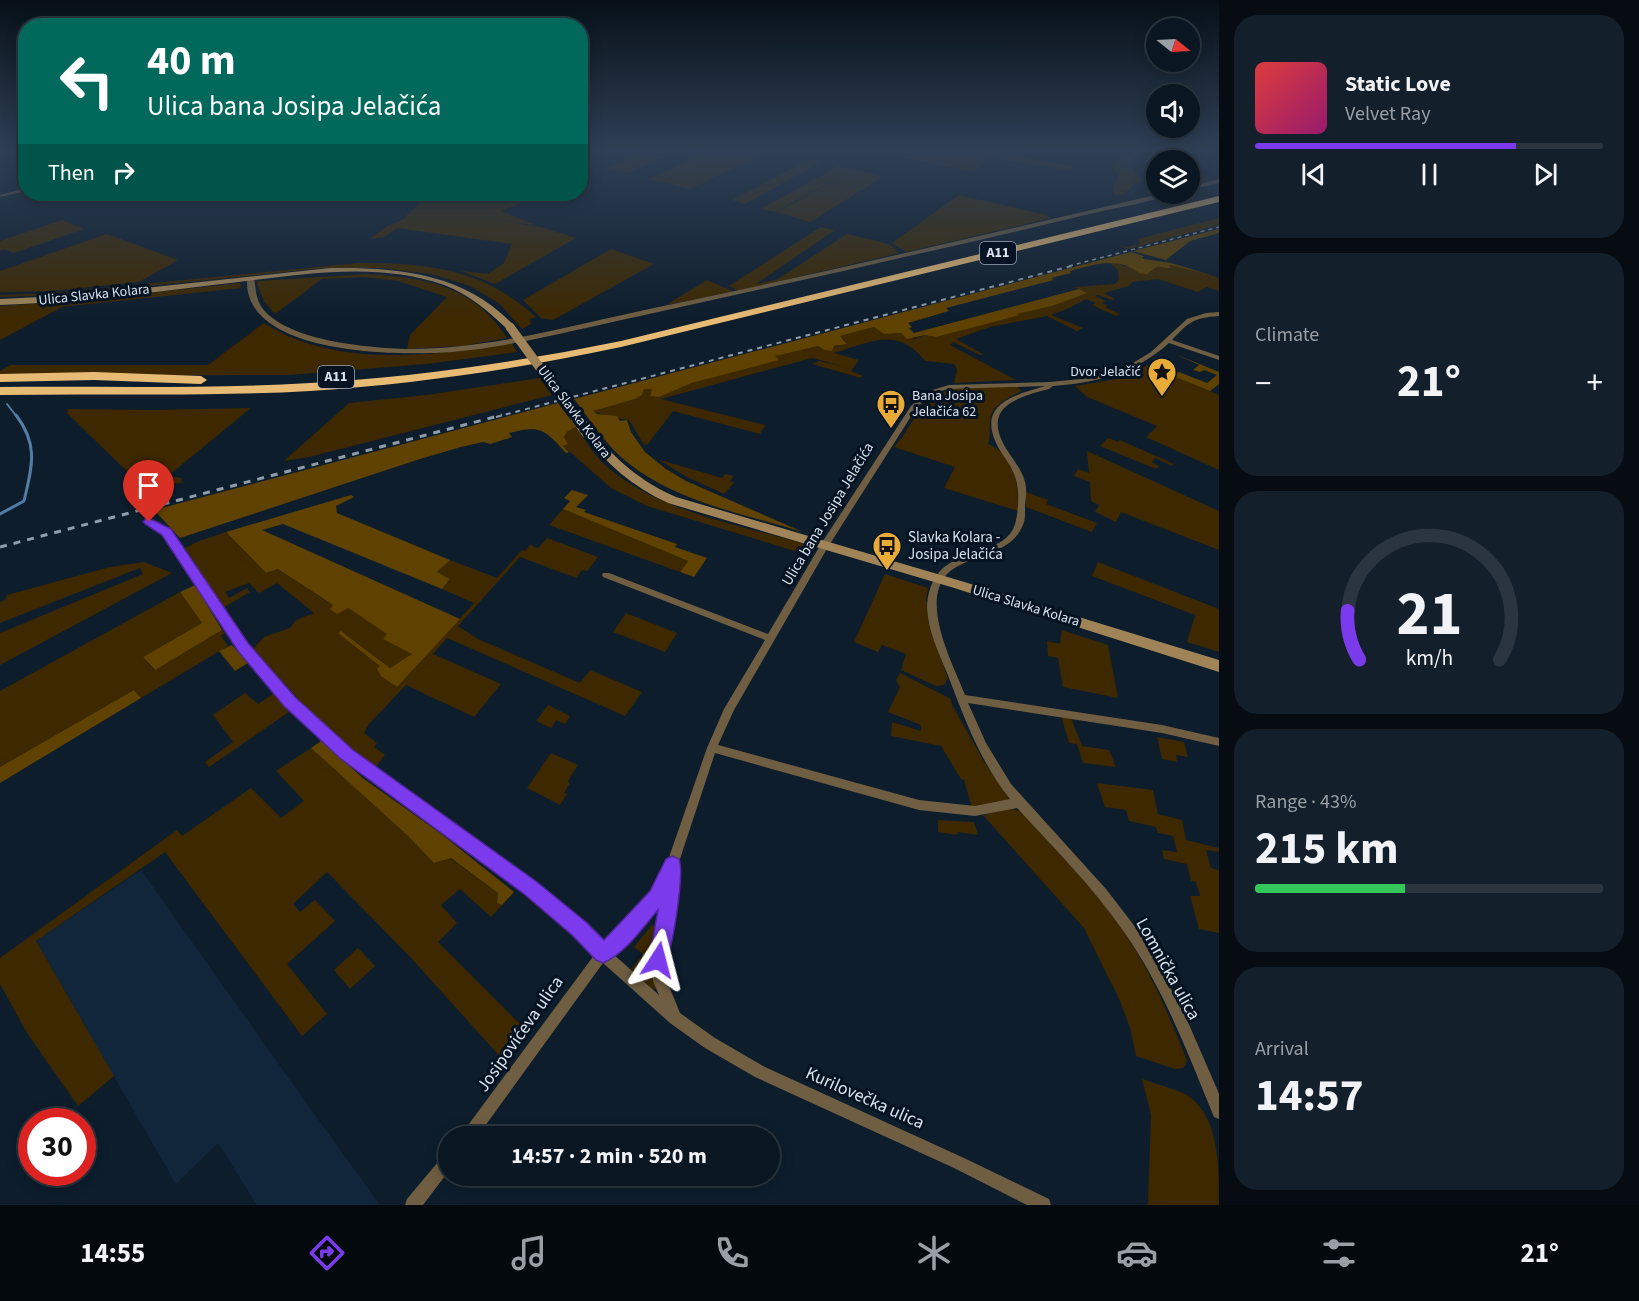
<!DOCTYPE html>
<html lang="en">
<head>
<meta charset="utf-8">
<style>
	body { margin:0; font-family:"Source Sans 3",sans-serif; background:#131f2a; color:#f1f3f6; height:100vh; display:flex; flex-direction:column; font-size:22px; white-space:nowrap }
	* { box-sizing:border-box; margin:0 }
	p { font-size:20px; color:#999fa5 }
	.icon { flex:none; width:33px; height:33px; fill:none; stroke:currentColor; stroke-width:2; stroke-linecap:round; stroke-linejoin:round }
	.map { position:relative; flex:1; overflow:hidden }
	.details { display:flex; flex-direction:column; gap:15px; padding:15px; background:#060c12; width:420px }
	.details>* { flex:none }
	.top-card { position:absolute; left:18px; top:18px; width:570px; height:183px; border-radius:24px; box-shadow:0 3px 15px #0003,0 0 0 2px #2a353f; background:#00695c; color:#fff; overflow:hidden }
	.needle { width:39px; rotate:108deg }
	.buttons { position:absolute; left:1146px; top:18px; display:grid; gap:12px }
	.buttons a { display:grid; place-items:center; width:54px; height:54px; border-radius:50%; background:#0a1621; box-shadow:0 3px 15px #0003,0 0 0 2px #2a353f; font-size:30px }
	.speed { position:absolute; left:18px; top:1108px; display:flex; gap:12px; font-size:30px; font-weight:700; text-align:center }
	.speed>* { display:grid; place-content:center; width:78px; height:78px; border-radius:50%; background:#0a1621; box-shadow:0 3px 15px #0003,0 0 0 2px #2a353f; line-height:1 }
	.speed .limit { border:9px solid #d22; background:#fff; color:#111 }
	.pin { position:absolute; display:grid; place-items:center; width:51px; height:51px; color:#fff; margin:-62px -26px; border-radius:50% 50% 50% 0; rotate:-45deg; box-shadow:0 0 6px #0007 }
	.pin .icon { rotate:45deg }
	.me { position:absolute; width:66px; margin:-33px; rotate:9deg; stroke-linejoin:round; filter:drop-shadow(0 0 4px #0008) }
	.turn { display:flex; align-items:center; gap:21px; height:126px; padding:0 30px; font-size:27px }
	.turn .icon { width:78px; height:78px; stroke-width:2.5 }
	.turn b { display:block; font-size:42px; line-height:51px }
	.then { display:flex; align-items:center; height:57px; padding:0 30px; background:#0003; gap:12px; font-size:22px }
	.big { font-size:45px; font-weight:700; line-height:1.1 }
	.details .tile { flex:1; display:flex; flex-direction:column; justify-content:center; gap:9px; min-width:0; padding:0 21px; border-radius:24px; background:#131f2a }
	.details .dial { align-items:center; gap:0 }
	.dial svg { height:156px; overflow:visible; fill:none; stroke:#2a353f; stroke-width:7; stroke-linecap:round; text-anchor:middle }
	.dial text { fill:#f1f3f6; stroke:none }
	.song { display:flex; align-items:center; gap:18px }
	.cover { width:72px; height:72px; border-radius:9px; background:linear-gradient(135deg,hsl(0 70% 55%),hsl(320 70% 35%)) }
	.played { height:6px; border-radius:3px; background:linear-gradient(90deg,#7c3aed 75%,#2a353f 75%) }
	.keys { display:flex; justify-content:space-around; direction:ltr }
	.heat { display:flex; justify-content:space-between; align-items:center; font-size:33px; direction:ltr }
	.charge { height:9px; border-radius:4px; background:linear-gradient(90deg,#34c759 43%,#2a353f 0) }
	.trip { position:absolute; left:438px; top:1126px; width:342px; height:60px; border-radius:30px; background:#0a1621; box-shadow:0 3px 15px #0003,0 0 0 2px #2a353f; font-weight:700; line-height:60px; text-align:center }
	.tabs { display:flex; height:96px; justify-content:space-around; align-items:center; background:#04090d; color:#999fa5 }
	.tabs .icon { width:42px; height:42px }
	.tabs .active { color:#7c3aed }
	.tabs b { font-size:27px; color:#f1f3f6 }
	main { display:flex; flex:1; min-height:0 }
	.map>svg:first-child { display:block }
</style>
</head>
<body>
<main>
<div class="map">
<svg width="1219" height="1205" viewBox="0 0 1219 1205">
	<rect width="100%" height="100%" fill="#0d1d2c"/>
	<!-- built -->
	<path fill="#11263a" d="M141,870L302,1097L380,1205H257L218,1143L176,1184L36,941Z"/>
	<!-- green -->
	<path fill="#3d2800" d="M648,151H678L628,173L607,168Z
		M710,151H769L690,189L649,179Z
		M903,151H986L1073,166L1070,171L991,157L973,172L893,155Z
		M1135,151H1148L1139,153L1129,166L1141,178V182L1136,183L1123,195L1114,194V187L1120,173L1113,170L1114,165H1118L1122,154L1132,156Z
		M1148,151L1184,153L1208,180L1190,184V160H1156V164Z
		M810,159L821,162L745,204L732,200Z
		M838,166L853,170L775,212L761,209Z
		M857,170L883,177L810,222L777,212L852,171Z
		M429,194H468L462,197L484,202L505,194H545L501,211L538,226L487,218L544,228L576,238L495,284L461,271L488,274L504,263L512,244L397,228L384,237L370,239L387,226L402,220Z
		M959,195L1042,214L1051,218L906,252L892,243Z
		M1219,218V225L1128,249L1117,245L1128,247L1140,244L1138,239Z
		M62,220L84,229L14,253L4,249L0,251V241Z
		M821,227L835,230L756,284L778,279L847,234L889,244L899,253L739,291L729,286Z
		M107,234L178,260L139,282L52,291L0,292V271Z
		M611,249L654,264L553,320L541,318L523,300Z
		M1108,261L1149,273C1151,271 1153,268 1156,266C1166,261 1207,274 1219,278V291L1207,287L1198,292L1158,279L1132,282L1129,286L1104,293L1115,299L1112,300L1098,295L1095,296L1106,301L1102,303L1108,306L1105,307L1120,314L1116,316L1092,305L1096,303L1086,299L1069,308L1051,315L1083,328L1077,331L1047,316L990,327L956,339L983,354L980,355L953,342L950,345L1016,380L954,383L957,370L954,364L925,361C897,326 872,342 834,353L859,360L851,371L863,376L861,378L812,364L819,361L846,367L812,358L661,399L765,425L760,434L673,411L648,444L644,445L629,420C624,420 596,413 592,411L635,399L642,395L644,389H652L650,396L659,397L692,383L778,359L774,356L818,346L824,350L847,343L840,336L874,327L884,334L901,333L914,339L925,335L936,337L1025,310L1052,306L1086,292L1074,287L1115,284L1119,279L1118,270Z
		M358,263C428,263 482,268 536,317L530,319L531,324L522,329L500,304L470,286L432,274L381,268H324L61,295L0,297V295L52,293Z
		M367,274C426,278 473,285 507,338L462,346L407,349L410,335L447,297L398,281L365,277L322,279L275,314L264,301L257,284L258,281Z
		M707,280L735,292L666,305Z
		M240,283L241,288L62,307L0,340V306L83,300Z
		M264,323C333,368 435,357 511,342L517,352L427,364L289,375L0,376V371L10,365H208Z
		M1148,365L1219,395V470L1146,437L1157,426L1087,397L1075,386L1116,379Z
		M540,378L552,395L309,457L284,461L349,403L426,395Z
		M1016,386L1022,391C1010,397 992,404 990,420C989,429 991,435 988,444C1015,456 1019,484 1018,511L944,488L955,467L894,447C906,434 913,417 925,404C946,381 988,387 1016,386Z
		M251,408L168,476L181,478L182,483L141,485L67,413L68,409L153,410Z
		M576,427C585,440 593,453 604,464C655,511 739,525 805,544L812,551L808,555L647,506L611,488L562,445L567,443L564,439L566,433Z
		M1108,438L1118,442L1120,440L1174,464L1172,466L1155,458L1152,462L1159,466L1156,469L1100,446Z
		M1087,451L1219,511V550L1121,512L1116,522L1095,512L1099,505L1091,501L1090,482L1074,476L1078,469L1089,473Z
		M657,459L722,478L725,474L734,476L730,481L734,483L724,494L687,477Z
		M1026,492L1048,500L1046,504L1097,523L1092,532L1026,507Z
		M563,509L688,561L680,572L549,525Z
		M226,532L266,573L278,569L334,606L348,608L388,634L383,639L413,654L390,668L341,631L381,666L397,687L474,603L442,589L450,579L437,572L450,560L497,578L522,550L525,551L530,545L538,548L547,538L598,557L587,571L582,570L576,578L520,557L458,626L478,639L580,683L590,670L642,692L625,716L447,638L433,654L501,684L474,717L406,685L369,724L364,733L377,743L374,747L385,755L375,768L321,724L253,649L264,637L290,628L296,620L314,613L277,583L259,593L249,583L225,592L229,598L247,588L250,592L223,608L185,548L199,541Z
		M144,562L172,573L0,665V633L143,574L140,568L0,623V602L5,600L7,595L110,567Z
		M1098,562L1219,609V652L1187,642L1195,615L1092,576Z
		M885,574L928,588L926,600L928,621L948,679L944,685L936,686L901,670L906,654L882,645L878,652L854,642Z
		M180,592L202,623L143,657L154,670L222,630L225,633L221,636L228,646L141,698L134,690L0,767V691Z
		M626,613L677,633L665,652L613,632Z
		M1062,630L1108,645L1118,698L1063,687L1058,658L1048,656L1047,641L1060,644Z
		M900,673L951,699L952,705L986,765L1010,800L972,808L964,780L961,779L941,746L891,736L892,722L921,731V725L888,712L900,687L896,680Z
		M245,693L258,704L273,694L289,712L209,767L205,762L233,742L213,715Z
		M548,705L570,716L565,724L556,720L551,728L536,721Z
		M1061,716L1071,718L1082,746L1109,750L1116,767L1083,763L1077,744L1069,743Z
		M1157,737L1184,742L1188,757L1176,755L1177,762L1162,759Z
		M311,748L408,836L434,863L450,858L498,893L497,903L502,905L491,917L460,889L441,905L457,923L438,942L525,1029L504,1061L412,959L327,872L293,904L300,912L315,900L335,921L287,964L327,1014L302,1036L165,852L36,941L114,1076L78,1106L27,1033L0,984V958L177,830L182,836L251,788L281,818L304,801L276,771Z
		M551,753L578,765L568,781L570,783L564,793L567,794L560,805L527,788Z
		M1097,783L1153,790L1158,814L1182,820L1186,840L1219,848V852L1206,850L1211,868L1219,870V933L1199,929L1190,896H1200L1196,882L1191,881L1187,864L1164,859L1162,850L1177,852L1173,836L1158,833L1156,827L1129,821L1126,810L1105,807Z
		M1010,808L1019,811L1025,816C1058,853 1096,890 1124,932C1151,972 1170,1017 1187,1061L1183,1068L1175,1069L1136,1056L1130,1028L1120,1001L1084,928L983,815Z
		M938,820L974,822L978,835L958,832L957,835L938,832Z
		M652,925L658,928L651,969L656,987L654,990L631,969L643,954L634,947Z
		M358,948L375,966L350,989L334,970Z
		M1142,1079C1156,1084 1173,1088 1187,1095C1219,1116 1219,1165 1219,1205H1146L1148,1204L1151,1115Z"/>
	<!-- forest -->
	<path fill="#5f4100" d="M1219,229V233L1190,241L1166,260L1133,251Z
		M1131,252L1144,256L1142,258L1144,259L1171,263L1211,275L1170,265L1171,268C1153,268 1164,262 1147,274C1136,274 1138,270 1127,266C1107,259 1090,266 1070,271L1071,273L1051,278L1054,280L946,308L949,311L908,323L912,327L909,328L914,333L1079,289L1087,293L1052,306L1016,314L1020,315L936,337L925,335L907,339L901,333L884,334L874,327L840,336L847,344L834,346L832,351L824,350L818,346L780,355L775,356L779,360L692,383L659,397L650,396L652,389H644L642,395L635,399L593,411L597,414L617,416L620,421L627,420L631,432L645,452L666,469L686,481L803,532C741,513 671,501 621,457C603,441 589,418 574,399Z
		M1175,354L1219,372V384L1210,391L1173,376L1179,372L1207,383L1217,375L1204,370L1200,372L1193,370L1199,365Z
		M558,403L576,427L567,432L564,437L568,444L563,446L569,452L566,453C544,429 541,425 509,433L512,437L490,444L483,442L461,447L420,459L180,538L154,510Z
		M572,490L588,495L576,507L586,510L584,512L677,544L675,547L707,558L694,577L680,572L688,561L563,509L570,501L564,498Z
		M351,495L354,497L336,506L337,513L450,560L437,572L450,579L442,589L283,524L262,530L460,619L397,687L381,676L377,669L380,666L338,633L341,631L390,668L412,654L383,639L387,634L348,608L337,614L330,609L333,605L278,569L266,573L226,532Z
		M195,585L222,630L155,670L143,657L202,623L180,592Z
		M232,645L248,663L235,671L219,651Z
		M134,690L141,698L0,783V767Z
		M321,741L364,779L440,833L514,892L502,905L497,903L498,893L451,858L434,863L408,836L311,748Z"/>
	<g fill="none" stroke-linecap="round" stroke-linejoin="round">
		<!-- stream-far1 -->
		<path stroke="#527da5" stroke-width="2" d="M7,404L17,417"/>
		<!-- stream -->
		<path stroke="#527da5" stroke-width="3" d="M0,514L24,501C32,467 39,445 16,415"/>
		<!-- minor -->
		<path fill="#6f5e42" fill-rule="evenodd" d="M26,188V191L0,197V195Z
			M1219,312V316C1193,318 1189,322 1172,340L1219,356V360L1169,343C1136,373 1096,383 1053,386L1049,389C1014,398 981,408 1007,450C1014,461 1022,470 1025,482C1027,490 1026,497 1025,505C1025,512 1026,520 1022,527C1015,543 999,550 983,556C971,560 956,565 947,574C920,603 953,664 965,695L1162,725L1219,738V746L1162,733L968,703L986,743L1011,784L1106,889L1133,924L1147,945L1184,1013L1217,1089L1219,1094V1119L1214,1117C1188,1054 1164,989 1124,932C1093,887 1054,848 1017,808L975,816L919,810L715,753L677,868L678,871L664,960L667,981L680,1013L715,1038L765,1067L964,1158L1049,1199L1051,1205H1027L954,1168L755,1077L705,1048L670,1023L603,963L477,1137H461L463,1132L595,954C565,923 532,896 498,871C437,825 373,784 316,733C252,675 209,606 164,534L146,524L145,522L146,520H152L170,530L227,617L258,659L293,698L323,727L388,778L523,875L583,924L603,944L627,923L652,893L667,863L707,748L724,709L765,640L603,577L602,575L603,573H609L768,634L821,544L911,406L929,391L949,385L1050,382L1091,378L1108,374L1133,363L1151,352L1187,319L1206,313ZM1045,386C1015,395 978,403 996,443C1001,454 1010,463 1014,474C1020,487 1019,511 1015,524C1007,553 959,550 940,571C931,581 927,595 927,608C928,631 939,653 947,673C964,717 980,762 1010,799L975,806L919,800L718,745L734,710L828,547L917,407L933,393L949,389ZM662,899L652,960L653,981L659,995L612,953L635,931Z
			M448,1153V1172L423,1205H405L407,1199L443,1156Z"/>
		<!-- tertiary -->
		<path fill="#6f5e42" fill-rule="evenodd" d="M1219,179V183L1190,190V186Z
			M1160,194H1169C1150,203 1119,207 1098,212C1039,226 981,240 922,253C828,275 734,295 640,316C578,329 516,346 452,352C402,356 243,356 247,279L254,277C256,289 255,298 263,309C288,341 369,348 408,349C491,349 573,325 654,308C824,273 992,233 1160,194Z"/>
		<!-- secondary -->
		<path fill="#a08457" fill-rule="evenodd" d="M330,268C398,267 467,273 515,327L507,329C488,311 469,294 444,285C371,259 288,277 213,285C142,294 72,302 0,305V299L80,295Z
			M587,429L591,430C615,459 641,482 676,497L961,581L1219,660V672L951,587L668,503C633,487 605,463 582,432Z"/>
		<!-- motorway -->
		<path fill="#e8bb74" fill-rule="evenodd" d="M1219,196V202L621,347C518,369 415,384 310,391C207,397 103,393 0,395V387C103,386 207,389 310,383C415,377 518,362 621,341Z
			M94,372L201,376L207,380L201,384L94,380L0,382V374Z"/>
		<!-- rail-far2 -->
		<path stroke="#909ca9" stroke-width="1.5" stroke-dasharray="4 4" stroke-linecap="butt" d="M1069,266L1219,227"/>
		<!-- rail-far1 -->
		<path stroke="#909ca9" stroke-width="2" stroke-dasharray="5 5" stroke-linecap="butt" d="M496,417L1075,265"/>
		<!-- rail -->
		<path stroke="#909ca9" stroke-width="3" stroke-dasharray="7 7" stroke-linecap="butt" d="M0,547L502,415"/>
		<!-- secondary-bridge-far1 -->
		<path stroke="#a08457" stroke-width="9" d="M510,327L576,417"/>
		<!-- secondary-bridge -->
		<path stroke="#a08457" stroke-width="12" d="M575,415L587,432"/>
	</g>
	<!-- sky -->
	<linearGradient id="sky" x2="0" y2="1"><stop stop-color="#071018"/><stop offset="0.47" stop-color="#2f4056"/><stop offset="1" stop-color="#2f4056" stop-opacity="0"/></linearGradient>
	<rect width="1219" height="319" fill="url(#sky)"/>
	<!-- route -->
	<path fill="#7c3aed" stroke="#51269a" stroke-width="1.5" d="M149,518L171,529L248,643L295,697L353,750L537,882L586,922L604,940L650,891L666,859L672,856L679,859C685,874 672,950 665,967L658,970L651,967L649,960L658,910C643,927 625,954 603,963L596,960L572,935L524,894L341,759L284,706L238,651L162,535L145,524L143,522L145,519Z"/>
	<!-- icons -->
	<defs>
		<g id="sight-pin" transform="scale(1.5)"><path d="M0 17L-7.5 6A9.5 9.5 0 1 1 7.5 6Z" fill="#e9ab38" stroke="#051322"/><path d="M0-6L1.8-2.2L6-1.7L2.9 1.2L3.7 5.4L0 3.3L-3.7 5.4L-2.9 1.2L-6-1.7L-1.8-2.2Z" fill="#111"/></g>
		<g id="bus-pin" transform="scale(1.5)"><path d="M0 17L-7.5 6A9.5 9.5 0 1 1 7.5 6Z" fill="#e9ab38" stroke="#051322"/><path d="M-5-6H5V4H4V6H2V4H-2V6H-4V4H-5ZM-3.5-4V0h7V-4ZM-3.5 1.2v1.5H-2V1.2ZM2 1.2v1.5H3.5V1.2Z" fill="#111"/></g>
	</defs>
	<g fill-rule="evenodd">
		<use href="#sight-pin" x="1162" y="372"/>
		<use href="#bus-pin" x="891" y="404"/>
		<use href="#bus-pin" x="887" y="546"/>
	</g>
	<g text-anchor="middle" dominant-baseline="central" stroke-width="6" stroke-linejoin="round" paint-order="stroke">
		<!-- shield labels -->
		<g fill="#051322" stroke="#99a4b0" stroke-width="1.5">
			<rect x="980" y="242" width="36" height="22" rx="4.5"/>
			<rect x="318" y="366" width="36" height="22" rx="4.5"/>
		</g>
		<g font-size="14" font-weight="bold" fill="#d8e2ed">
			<text x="998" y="253">A11</text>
			<text x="336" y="377">A11</text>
		</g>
		<!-- far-street labels -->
		<g font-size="14" fill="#d8e2ed" stroke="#051322">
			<text transform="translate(94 295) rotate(-6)">Ulica Slavka Kolara</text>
			<text transform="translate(574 412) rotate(53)">Ulica Slavka Kolara</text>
			<text transform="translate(1026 606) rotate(17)">Ulica Slavka Kolara</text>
		</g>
		<!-- far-poi labels -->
		<g font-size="14" fill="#d8e2ed" stroke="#051322" text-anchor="end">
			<text x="1141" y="372">Dvor Jelačić</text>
			<text x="912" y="396" text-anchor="start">Bana Josipa<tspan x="912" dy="16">Jelačića 62</tspan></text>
		</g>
		<!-- street labels -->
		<g font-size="15" fill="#d8e2ed" stroke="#051322">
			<text transform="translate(828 514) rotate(-59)">Ulica bana Josipa Jelačića</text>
		</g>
		<!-- poi labels -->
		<g font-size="15" fill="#d8e2ed" stroke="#051322" text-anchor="start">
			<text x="908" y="537">Slavka Kolara -<tspan x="908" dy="17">Josipa Jelačića</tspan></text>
		</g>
		<!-- near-street labels -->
		<g font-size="18" fill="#d8e2ed" stroke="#051322">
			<text transform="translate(1168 969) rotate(61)">Lomnička ulica</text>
			<text transform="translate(520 1034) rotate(-55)">Josipovićeva ulica</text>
			<text transform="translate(865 1098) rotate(24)">Kurilovečka ulica</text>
		</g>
	</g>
</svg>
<div class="buttons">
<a><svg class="needle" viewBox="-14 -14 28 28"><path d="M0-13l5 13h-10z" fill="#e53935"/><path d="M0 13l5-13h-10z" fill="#999fa5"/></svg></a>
<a><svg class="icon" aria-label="sound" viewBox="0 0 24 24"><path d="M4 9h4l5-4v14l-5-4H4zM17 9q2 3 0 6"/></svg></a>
<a><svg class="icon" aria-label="layers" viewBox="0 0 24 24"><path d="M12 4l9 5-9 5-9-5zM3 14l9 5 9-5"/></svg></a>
</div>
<div class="speed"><div class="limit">30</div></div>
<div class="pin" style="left:149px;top:522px;background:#d93025"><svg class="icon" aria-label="arrive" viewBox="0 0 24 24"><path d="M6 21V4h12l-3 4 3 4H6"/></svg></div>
<svg class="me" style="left:658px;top:960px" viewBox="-20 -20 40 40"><path d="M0-17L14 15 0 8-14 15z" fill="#7c3aed" stroke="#fff" stroke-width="4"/></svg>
<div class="trip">14:57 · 2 min · 520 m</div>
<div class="top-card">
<div class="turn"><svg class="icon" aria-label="left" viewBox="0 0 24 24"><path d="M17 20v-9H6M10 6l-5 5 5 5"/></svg><div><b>40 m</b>Ulica bana Josipa Jelačića</div></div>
<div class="then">Then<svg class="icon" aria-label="right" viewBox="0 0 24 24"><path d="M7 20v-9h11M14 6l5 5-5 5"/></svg></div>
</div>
</div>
<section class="details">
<div class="tile">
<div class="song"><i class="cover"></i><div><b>Static Love</b><p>Velvet Ray</p></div></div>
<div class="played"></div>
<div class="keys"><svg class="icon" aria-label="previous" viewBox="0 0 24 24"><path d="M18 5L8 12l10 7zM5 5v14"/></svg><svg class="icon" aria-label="pause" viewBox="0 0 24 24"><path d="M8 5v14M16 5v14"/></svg><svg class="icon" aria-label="next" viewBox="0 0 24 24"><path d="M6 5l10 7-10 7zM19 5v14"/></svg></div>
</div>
<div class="tile"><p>Climate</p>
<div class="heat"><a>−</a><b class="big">21°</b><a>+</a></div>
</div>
<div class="tile dial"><svg viewBox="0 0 100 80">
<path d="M14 69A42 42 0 1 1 86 69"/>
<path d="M14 69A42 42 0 0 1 8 44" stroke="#7c3aed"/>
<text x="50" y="56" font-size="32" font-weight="700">21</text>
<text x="50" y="72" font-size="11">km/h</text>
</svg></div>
<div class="tile"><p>Range · 43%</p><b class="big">215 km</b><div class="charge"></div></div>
<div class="tile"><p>Arrival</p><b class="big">14:57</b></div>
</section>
</main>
<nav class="tabs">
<b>14:55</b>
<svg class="icon active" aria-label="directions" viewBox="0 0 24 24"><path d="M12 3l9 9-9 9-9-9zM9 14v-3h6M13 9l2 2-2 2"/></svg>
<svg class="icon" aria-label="music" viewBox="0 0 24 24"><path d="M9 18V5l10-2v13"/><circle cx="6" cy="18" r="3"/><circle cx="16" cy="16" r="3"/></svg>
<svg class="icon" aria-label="phone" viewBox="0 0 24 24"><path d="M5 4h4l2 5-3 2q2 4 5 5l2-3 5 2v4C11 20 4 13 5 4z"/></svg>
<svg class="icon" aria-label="climate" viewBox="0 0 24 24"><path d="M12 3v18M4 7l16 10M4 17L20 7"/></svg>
<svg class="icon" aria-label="car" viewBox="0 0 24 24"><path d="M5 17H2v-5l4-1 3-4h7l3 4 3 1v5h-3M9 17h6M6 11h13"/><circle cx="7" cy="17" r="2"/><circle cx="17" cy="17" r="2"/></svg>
<svg class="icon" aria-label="filters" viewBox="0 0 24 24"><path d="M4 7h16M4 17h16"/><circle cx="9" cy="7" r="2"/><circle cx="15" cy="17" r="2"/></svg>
<b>21°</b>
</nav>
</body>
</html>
